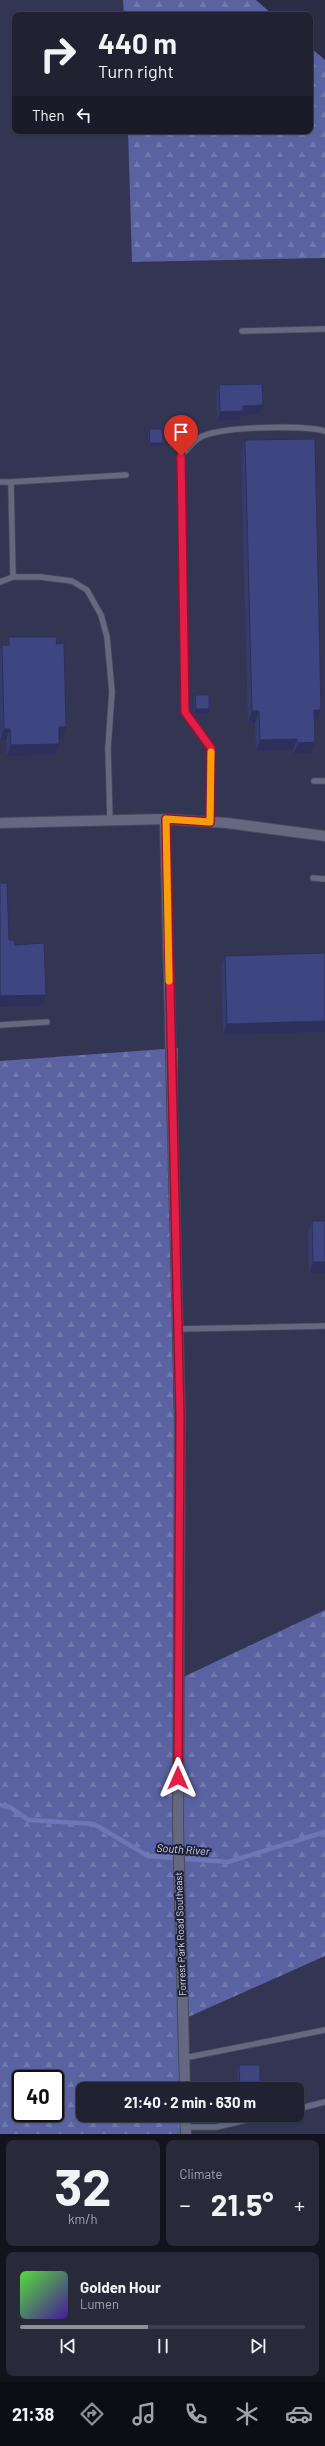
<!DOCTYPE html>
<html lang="en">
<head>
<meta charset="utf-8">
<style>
	body { margin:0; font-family:Barlow,sans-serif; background:#282a3a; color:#f1f3f6; height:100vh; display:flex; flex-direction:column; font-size:15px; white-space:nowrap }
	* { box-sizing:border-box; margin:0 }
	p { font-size:13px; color:#a2a4ac }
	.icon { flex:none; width:22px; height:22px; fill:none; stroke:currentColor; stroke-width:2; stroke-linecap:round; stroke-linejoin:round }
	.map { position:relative; height:2134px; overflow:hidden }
	.drawer { display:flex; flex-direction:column; gap:6px; padding:6px; background:#12131c; flex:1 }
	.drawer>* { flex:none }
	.banner { position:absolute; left:12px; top:12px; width:301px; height:122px; border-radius:8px; box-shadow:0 1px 3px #0004,0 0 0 1px #3d3f4d; background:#202232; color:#f1f3f6; overflow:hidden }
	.speed { position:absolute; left:12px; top:2070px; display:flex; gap:8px; font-size:20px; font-weight:700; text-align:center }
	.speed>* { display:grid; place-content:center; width:52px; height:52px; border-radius:50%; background:#202232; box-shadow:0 1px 3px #0004,0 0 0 1px #3d3f4d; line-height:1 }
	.speed .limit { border:2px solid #111; border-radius:6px; background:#fff; color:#111 }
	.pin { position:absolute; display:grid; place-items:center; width:34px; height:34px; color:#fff; margin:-41px -17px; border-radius:50% 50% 50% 0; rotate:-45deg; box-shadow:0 0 4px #0007 }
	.pin .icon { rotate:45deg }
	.me { position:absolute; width:44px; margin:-22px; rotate:0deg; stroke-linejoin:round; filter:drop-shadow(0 0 3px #0008) }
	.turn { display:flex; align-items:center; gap:14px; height:84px; padding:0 20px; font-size:18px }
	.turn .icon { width:52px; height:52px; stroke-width:2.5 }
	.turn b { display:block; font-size:28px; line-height:34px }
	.then { display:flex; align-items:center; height:38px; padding:0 20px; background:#0003; gap:8px; font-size:15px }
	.big { font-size:30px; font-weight:700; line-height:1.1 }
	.drawer .tile { flex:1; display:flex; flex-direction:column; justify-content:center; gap:6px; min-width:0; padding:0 14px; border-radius:8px; background:#282a3a }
	.drawer .dial { align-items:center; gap:0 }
	.dial b { font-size:52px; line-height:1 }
	.song { display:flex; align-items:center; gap:12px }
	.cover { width:48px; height:48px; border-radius:6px; background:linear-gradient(135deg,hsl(110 70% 55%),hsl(260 70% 35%)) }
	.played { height:4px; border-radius:2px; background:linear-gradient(90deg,#8c9099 45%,#3d3f4d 45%) }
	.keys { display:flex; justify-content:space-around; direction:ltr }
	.heat { display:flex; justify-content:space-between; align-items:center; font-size:22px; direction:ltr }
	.drawer .tiles { flex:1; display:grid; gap:6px; grid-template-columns:1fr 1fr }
	.tile:last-child { grid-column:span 2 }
	.trip { position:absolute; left:76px; top:2082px; width:228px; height:40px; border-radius:8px; background:#202232; box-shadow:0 1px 3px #0004,0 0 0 1px #3d3f4d; font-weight:700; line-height:40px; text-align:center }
	.menu { display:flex; height:64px; justify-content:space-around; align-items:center; background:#0d0e14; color:#a2a4ac }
	.menu .icon { width:28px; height:28px }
	.menu .current { color:#8c9099 }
	.menu b { font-size:18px; color:#f1f3f6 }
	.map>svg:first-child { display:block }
</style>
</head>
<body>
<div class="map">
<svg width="325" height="2134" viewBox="0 0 325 2134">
	<defs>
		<pattern id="forest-firs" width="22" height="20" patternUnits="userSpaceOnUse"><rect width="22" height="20" fill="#5a62a1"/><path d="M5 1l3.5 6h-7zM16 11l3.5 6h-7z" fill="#7178ae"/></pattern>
	</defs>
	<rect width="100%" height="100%" fill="#2a2d43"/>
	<!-- built -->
	<path fill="#333652" d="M0,0H123L124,15H15V131H128L133,262L325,258V1610L179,1679L172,1322L178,1049L0,1061Z
		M325,1956V2134H188V2115H297V2089H187L186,2018Z"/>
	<!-- forest -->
	<path fill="url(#forest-firs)" fill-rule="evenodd" d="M123,0H256L273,15H124Z
		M310,47L325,60V258L132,262L128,131H310Z
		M178,1048L172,1322L179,1679L325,1610V1956L186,2018L187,2089H83V2115H188V2134H0V1061ZM21,2079H55V2113H21Z"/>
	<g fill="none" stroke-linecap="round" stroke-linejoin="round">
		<!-- stream -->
		<path stroke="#6e76b7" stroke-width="4.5" d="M0,1805L10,1807L28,1820L94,1824L148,1856L228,1862L325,1832"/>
		<!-- service casing -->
		<g stroke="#47495b" stroke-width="7">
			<path id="service" d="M242,331L325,329
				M0,482H11
				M13,577L11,482L126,475
				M0,582L13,577H40L72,581L87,590L101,615L107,637L112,692L108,748L110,820
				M314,781H325
				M210,822L211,748L185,712L181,456C187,450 192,443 199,438C217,426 303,425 325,431
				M313,878L325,879
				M0,1025L47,1022
				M178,1329L325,1326
				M184,2058L325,2030
				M297,2109L325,2102
				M186,2127H216L269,2115"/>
		</g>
		<!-- tertiary casing -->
		<g stroke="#47495b" stroke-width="12">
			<path id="tertiary" d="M165,819L180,1415L178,1826L185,2089
				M0,823L165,819L227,823L325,836
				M185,2115L186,2134"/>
		</g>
		<!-- service -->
		<use href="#service" stroke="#646881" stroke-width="5.5"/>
		<!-- tertiary -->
		<use href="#tertiary" stroke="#646881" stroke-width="10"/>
	</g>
	<!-- wall -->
	<path fill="#363b6f" d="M219,385L259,414L242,415L240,420L217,421L216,394Z
		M149,429L163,443L161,446L149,447L148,432Z
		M245,440L321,710L317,721H314L315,742L311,753L293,754V750L256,751L255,723H248L241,452Z
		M9,637L56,644L62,739H59V744L55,755L7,756L6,740H0V649L2,645H6Z
		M195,695L208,713H194V699Z
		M325,953V1032L223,1035L221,967L225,956Z
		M312,1221L325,1273H309L308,1232Z
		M239,2065L259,2089H237V2072Z"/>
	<!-- shaded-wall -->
	<path fill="#2c305a" d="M263,405L259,414L242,415L240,420L217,421L220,412L243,406Z
		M150,443H163L161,446L149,447Z
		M196,709H209L208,713H194Z
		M314,710H321L317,721H310Z
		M252,711H259L255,723H248Z
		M59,727H66L62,739H55Z
		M4,729H10L6,740H0Z
		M297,739L293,750L256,751L260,740Z
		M315,742L311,753L293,754L298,743Z
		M59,744L55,755L7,756L11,745Z
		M46,995L42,1006L0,1007V996Z
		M325,1021V1032L223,1035L227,1024Z
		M313,1262H325V1273H309Z
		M240,2085H260L259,2089H239Z"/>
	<!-- building -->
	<path fill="#3f4581" stroke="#2c305a" d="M262,384L263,405L243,406V411L220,412L219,385Z
		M149,429H162L163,443H150Z
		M315,439L321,710H314L315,742L298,743L297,739L260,740L259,711H252L245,440Z
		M9,637H57L56,644L64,643L66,727H59V744L11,745L10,729H4L2,645H9Z
		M195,695H209V709H196Z
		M0,883H7L9,940H14L15,945L44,943L46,995L0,996Z
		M325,953V1021L227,1024L225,956Z
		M312,1221H325V1262H313Z
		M239,2065H260V2085H240Z"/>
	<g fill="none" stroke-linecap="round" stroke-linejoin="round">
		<!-- route casing -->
		<g stroke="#92132f" stroke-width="10">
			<path id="route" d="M178,1778L180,1415L166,819L210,822L211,748L185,712L181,456"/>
		</g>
		<!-- route -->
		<use href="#route" stroke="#e11d48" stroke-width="7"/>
		<!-- slow -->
		<path stroke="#f59e0b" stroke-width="7" d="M169,981L166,819L210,822L211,752"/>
	</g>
	<g text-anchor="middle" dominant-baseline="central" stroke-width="4" stroke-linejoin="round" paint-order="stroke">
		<!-- street labels -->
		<g font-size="10" fill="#daddeb" stroke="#202338">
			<text transform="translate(180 1934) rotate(-92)">Forrest Park Road Southeast</text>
		</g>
		<!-- water labels -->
		<g font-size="11" font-style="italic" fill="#cad1f6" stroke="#202338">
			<text transform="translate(183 1849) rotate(4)">South River</text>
		</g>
	</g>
</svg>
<div class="speed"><div class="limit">40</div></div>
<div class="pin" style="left:181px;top:456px;background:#d93025"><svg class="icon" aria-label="arrive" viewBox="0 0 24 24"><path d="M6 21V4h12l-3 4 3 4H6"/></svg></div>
<svg class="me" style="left:178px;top:1778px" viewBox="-20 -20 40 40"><path d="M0-17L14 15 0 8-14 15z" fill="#e11d48" stroke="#fff" stroke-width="4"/></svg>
<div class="trip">21:40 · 2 min · 630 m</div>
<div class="banner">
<div class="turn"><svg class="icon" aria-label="right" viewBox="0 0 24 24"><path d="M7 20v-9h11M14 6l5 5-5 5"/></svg><div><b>440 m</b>Turn right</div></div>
<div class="then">Then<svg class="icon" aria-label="left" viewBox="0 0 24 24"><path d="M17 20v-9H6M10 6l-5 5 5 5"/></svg></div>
</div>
</div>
<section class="drawer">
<div class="tiles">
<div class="tile dial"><b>32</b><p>km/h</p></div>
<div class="tile"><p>Climate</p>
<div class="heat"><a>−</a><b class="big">21.5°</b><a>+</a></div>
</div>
<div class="tile">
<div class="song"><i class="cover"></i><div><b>Golden Hour</b><p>Lumen</p></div></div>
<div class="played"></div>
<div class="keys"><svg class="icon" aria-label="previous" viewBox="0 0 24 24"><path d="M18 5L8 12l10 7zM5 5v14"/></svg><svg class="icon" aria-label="pause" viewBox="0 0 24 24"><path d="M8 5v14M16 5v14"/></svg><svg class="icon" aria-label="next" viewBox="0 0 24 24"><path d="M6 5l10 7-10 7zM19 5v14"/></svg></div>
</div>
</div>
</section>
<nav class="menu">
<b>21:38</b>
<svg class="icon current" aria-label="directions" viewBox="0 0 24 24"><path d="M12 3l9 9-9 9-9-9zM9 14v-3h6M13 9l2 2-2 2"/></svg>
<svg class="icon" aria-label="music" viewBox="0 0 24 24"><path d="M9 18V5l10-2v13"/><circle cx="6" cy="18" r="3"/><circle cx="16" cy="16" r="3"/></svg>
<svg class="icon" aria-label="phone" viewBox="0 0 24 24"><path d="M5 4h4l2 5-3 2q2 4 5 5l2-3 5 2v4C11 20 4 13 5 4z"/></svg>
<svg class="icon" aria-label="climate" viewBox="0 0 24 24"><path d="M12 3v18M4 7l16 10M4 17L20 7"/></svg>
<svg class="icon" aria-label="car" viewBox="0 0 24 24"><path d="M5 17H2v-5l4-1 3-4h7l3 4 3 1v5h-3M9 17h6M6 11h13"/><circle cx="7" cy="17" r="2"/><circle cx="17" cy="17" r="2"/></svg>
</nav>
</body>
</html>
